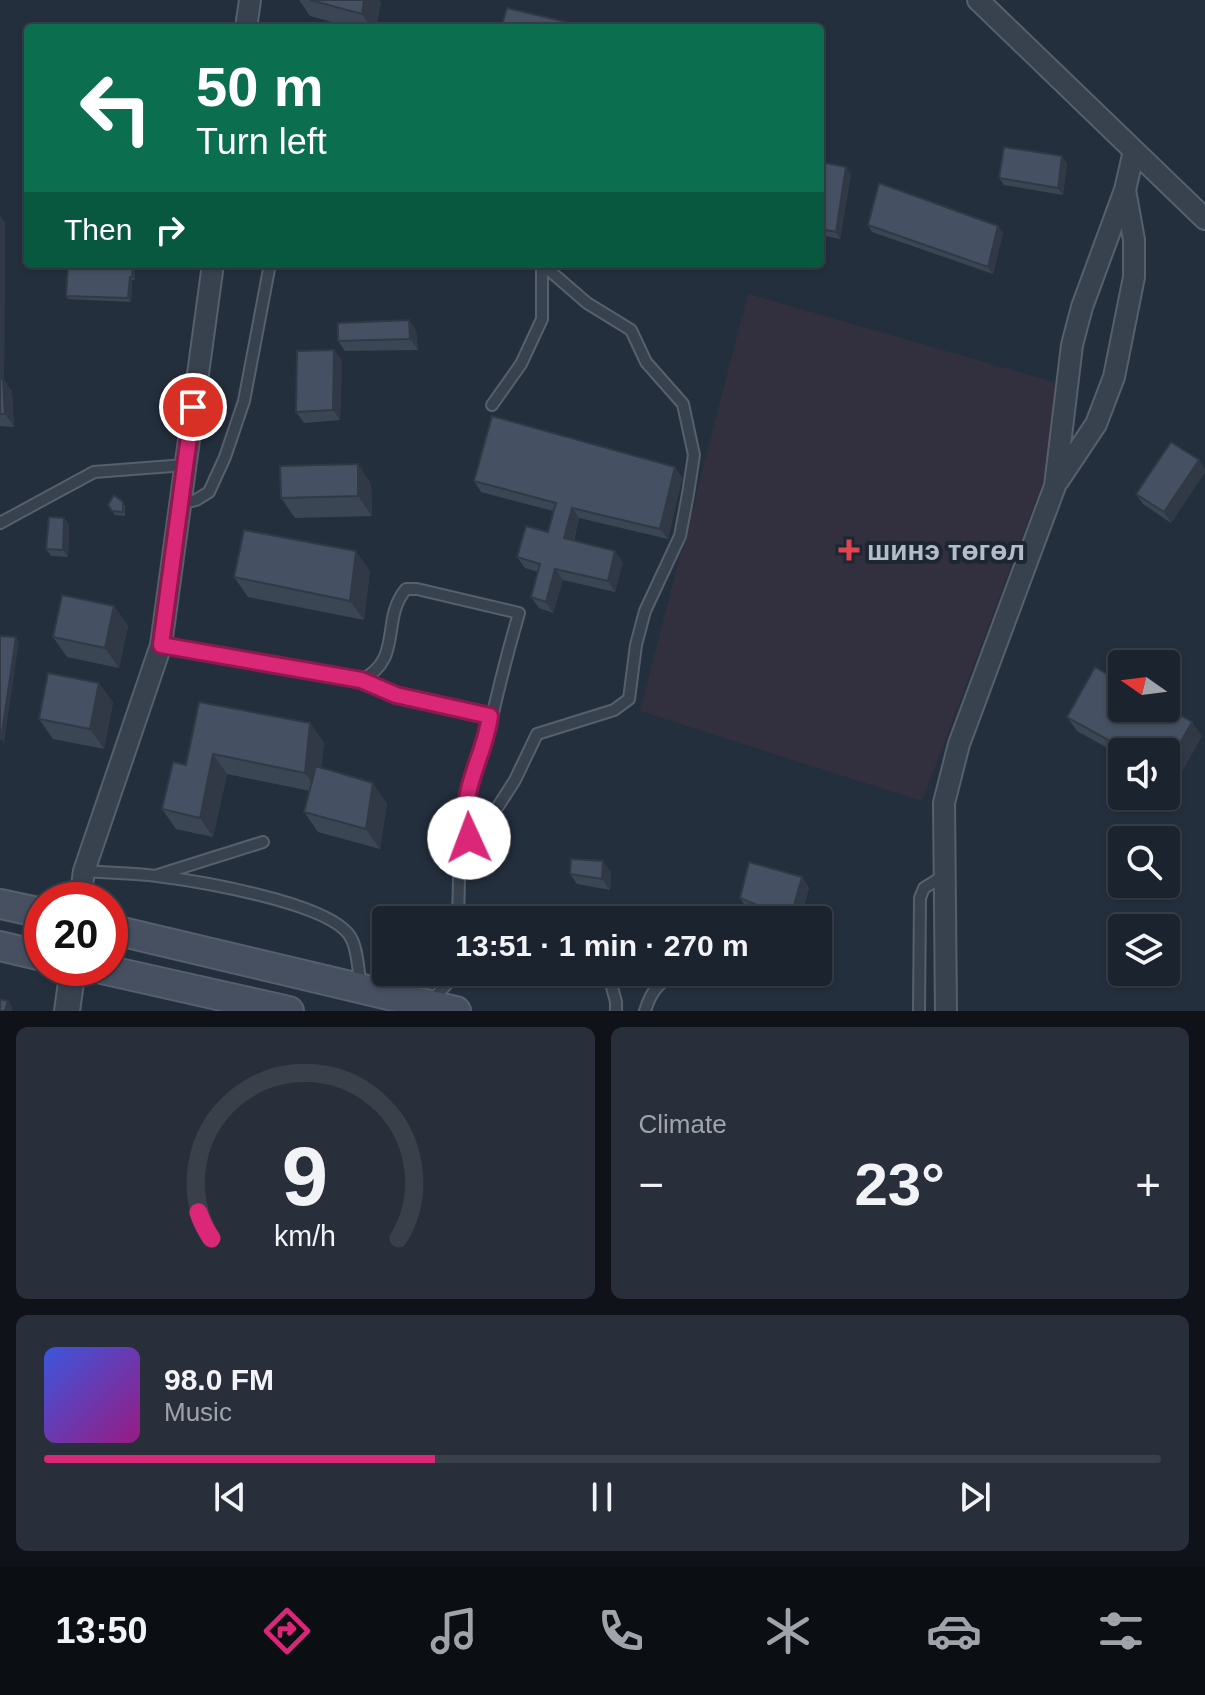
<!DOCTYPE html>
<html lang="en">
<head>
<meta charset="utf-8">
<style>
	body { margin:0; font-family:Helvetica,sans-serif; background:#282f3a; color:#f1f3f6; height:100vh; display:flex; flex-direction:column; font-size:30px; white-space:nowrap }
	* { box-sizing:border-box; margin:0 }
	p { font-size:26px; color:#a0a4aa }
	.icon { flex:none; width:44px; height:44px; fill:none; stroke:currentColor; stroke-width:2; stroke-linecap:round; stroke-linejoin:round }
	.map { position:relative; height:1011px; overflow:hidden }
	.sheet { display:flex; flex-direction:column; gap:16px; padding:16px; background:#0f1319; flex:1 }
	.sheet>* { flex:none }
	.top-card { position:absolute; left:24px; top:24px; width:800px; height:244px; border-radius:8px; box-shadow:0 2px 6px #0004,0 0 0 2px #39404a; background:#0b6e4f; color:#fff; overflow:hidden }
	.needle { width:52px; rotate:284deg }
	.buttons { position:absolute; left:1108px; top:650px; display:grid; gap:16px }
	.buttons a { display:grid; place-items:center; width:72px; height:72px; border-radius:8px; background:#1b232e; box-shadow:0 2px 6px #0004,0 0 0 2px #39404a; font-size:40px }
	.speed { position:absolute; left:24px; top:882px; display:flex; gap:16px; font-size:40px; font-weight:700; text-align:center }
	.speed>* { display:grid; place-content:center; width:104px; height:104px; border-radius:50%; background:#1b232e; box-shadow:0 2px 6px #0004,0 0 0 2px #39404a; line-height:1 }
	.speed .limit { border:12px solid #d22; background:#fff; color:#111 }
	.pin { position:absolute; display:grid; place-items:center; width:68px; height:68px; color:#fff; margin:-34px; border:4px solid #fff; border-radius:50%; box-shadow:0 2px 8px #0007 }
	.me { position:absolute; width:88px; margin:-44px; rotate:358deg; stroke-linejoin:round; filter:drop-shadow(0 0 6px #0008) }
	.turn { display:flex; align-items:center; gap:28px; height:168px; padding:0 40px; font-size:36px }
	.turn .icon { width:104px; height:104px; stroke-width:2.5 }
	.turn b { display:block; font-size:56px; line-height:68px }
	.then { display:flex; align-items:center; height:76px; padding:0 40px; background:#0003; gap:16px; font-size:30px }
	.big { font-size:60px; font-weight:800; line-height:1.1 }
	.sheet .widget { flex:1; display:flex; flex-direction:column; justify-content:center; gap:12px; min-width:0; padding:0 28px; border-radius:12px; background:#282f3a }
	.sheet .dial { align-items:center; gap:0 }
	.dial svg { height:208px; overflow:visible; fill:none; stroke:#39404a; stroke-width:7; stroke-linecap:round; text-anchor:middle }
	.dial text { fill:#f1f3f6; stroke:none }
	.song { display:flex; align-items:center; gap:24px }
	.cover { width:96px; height:96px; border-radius:12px; background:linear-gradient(135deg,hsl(230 70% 55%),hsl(310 70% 35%)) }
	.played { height:8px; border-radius:4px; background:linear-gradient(90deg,#db2777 35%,#39404a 35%) }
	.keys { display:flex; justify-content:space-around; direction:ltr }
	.heat { display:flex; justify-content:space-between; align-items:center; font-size:44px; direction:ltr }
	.sheet .tiles { flex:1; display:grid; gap:16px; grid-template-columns:1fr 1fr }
	.widget:last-child { grid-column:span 2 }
	.trip { position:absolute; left:372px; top:906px; width:460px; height:80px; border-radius:8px; background:#1b232e; box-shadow:0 2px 6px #0004,0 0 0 2px #39404a; font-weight:800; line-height:80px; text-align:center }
	.menu { display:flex; height:128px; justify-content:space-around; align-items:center; background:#0b0e12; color:#a0a4aa }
	.menu .icon { width:56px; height:56px }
	.menu .current { color:#db2777 }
	.menu b { font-size:36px; color:#f1f3f6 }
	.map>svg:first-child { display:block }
</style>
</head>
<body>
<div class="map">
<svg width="1205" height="1011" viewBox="0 0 1205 1011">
	<rect width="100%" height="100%" fill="#242f3e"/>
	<!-- medical -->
	<path fill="#32303f" d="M748,294L1078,389L922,801L640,711Z"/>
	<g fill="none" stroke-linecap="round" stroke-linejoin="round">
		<!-- service casing -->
		<g stroke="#565f6c" stroke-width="14">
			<path id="service" d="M492,405L521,364L542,319V264
				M180,504L196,500L209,492L225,457L244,401L270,264
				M0,523L94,472L185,465
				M161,645L361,680C404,659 380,620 406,589H417L519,613C507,654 497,694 488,735C478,778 462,791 469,838
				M361,680L396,695L490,716
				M84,871C108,873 133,873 157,876C197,881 333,903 351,938C358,950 358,972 361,986
				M158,875L263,842
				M458,920L459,879L469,838L499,805L515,780L537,734L614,710L629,699L636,645L645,611L680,536L688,494L694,455L683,404L646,362L631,330L587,303L542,264
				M608,972L616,1002V1011
				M432,1000L458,972
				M645,1011C659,962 694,974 735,979
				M919,1011L920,898L924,888L945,875"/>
		</g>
		<!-- minor casing -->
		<g stroke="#565f6c" stroke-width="24">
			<path id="minor" d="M978,0L1205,219
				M246,28L250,0
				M1058,481L1096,424L1114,377L1134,277V240L1125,190
				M80,900L84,871L161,645L213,264
				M946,1011L944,803L959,744L1055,486L1072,345L1082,307L1125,190L1134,151"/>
		</g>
		<!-- tertiary casing -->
		<g stroke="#565f6c" stroke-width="28">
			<path id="tertiary" d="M67,1011L73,968"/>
		</g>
		<!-- secondary casing -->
		<g stroke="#565f6c" stroke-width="32">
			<path id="secondary" d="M0,904L42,913
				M110,929L456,1011
				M0,946L42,956
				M97,968L289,1011"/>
		</g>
		<!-- service -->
		<use href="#service" stroke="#38414e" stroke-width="10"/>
		<!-- minor -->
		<use href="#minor" stroke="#38414e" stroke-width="20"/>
		<!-- tertiary -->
		<use href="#tertiary" stroke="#38414e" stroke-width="24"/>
		<!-- secondary -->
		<use href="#secondary" stroke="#465061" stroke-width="28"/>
	</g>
	<!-- wall -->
	<path fill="#3b4654" d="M299,0H379L381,2L376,28H354L310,16Z
		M820,162L851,174L840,239L820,235Z
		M1067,163L1063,195L1004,185L999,178Z
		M0,216L5,223L4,380L12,392L14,427L0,426Z
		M868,225L998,226L1003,233L993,274L872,232Z
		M135,265V280H132L131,302L68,299L66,296Z
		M409,320L416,331L418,350L345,351L338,341Z
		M342,360L340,420L304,423L296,412Z
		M358,464L371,484L372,516L295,518L281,498Z
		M675,467L682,478L668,539L579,518L574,540L623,562L615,592L563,580L553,613L539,608L531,597L538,572L525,568L517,557L548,532L553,511L481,492L474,481Z
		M1205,469V472L1171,523L1143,504L1136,494Z
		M108,505H125V516L115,515Z
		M64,518L69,525L68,557L51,556L46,549Z
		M370,571L364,620L248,597L234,577Z
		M114,606L128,626L119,668L67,657L53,637Z
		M113,702L104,749L53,739L39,719Z
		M199,702L310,723L324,743L321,767L387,803L380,849L318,832L304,812L310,791L227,774L213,837L176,829L162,809L186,765Z
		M1067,717L1202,736L1174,785L1166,781V752H1122V756L1077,731Z
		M611,872L610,890L577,884L570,874Z
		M802,877L809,888L800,920H775L747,909L740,898Z"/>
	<!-- shaded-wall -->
	<path fill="#303945" d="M364,0H379L381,2L376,28H371L362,14Z
		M1062,156L1067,163L1063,195L1058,188Z
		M846,167L851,174L840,239L836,232Z
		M0,216L5,223L4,380L12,392L14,427L5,414L0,386Z
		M998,226L1003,233L993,274L988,267Z
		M133,264L135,265V280L132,277Z
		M130,277L132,280L131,302L128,298Z
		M409,320L416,331L418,350L410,339Z
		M334,350L342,360L340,420L333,410Z
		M1199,460L1205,469V472L1171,523L1164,512Z
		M358,464L371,484L372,516L358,496Z
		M675,467L682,478L668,539L660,529Z
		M572,508L579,518L571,548L564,538Z
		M64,518L69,525L68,557L63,550Z
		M356,551L370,571L364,620L350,601Z
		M615,551L623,562L615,592L608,581Z
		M555,569L563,580L553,613L546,602Z
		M114,606L128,626L119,668L105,648Z
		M16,637L19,641L4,743L1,739Z
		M99,683L113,702L104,749L90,729Z
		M1192,722L1202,736L1174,785L1166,774V768Z
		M310,723L324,743L319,793L305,773Z
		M213,754L227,774L213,837L200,818Z
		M373,783L387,803L380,849L366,829Z
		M603,861L611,872L610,890L602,879Z
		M802,877L809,888L800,920H791L790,919Z
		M8,1001L13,1008L12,1011H5Z"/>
	<!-- building -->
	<path fill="#455162" stroke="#303945" stroke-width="2" d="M310,0H364L362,14Z
		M507,8L566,22L564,28H501Z
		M1004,147L1062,156L1058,188L999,178Z
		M820,162L846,167L836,232L820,229Z
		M879,183L998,226L988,267L868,225Z
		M68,264H133L132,277H130L128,298L66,296Z
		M409,320L410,339L338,341V323Z
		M334,350L333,410L296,412L297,351Z
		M0,379H3L5,414H0Z
		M492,416L675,467L660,529L572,508L564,538L615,551L608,581L555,569L546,602L531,597L540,564L517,557L526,526L548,532L556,503L474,481Z
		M1171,442L1199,460L1164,512L1136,494Z
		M358,464V496L281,498L280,466Z
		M114,495L123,502V512L112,511L108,505Z
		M49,517L64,518L63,550L46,549Z
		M244,530L356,551L350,601L234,577Z
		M62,595L114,606L105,648L53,637Z
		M0,636L16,637L1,739H0Z
		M1095,667L1122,683V708L1166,707L1192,722L1166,768V752H1130L1067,717Z
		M48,673L99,683L90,729L39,719Z
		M199,702L310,723L305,773L213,754L200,818L162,809L173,762L186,765Z
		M316,766L373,783L366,829L304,812Z
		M571,859L603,861L602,879L570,874Z
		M749,862L802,877L790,919L740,898Z
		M0,999L8,1001L5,1011H0Z"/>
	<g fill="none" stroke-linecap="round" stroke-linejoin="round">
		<!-- route casing -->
		<g stroke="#8e194d" stroke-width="20">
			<path id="route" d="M193,407L161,645L361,680L396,695L490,716C486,749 466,780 466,813C466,821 468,830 469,838"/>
		</g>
		<!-- route -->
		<use href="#route" stroke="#db2777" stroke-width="14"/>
	</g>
	<!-- markers -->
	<path fill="#e0444e" stroke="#1d2633" stroke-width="3" d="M845 538h8v8h8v8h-8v8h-8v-8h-8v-8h8z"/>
	<g text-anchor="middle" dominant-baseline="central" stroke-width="8" stroke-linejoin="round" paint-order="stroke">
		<!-- poi labels -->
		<g font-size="28" font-weight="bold" fill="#b4bcc9" stroke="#1d2633" text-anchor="start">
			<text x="867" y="550">шинэ төгөл</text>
		</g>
	</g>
</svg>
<div class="buttons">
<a><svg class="needle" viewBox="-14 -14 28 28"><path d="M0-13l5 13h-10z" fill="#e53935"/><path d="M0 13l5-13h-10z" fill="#a0a4aa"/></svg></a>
<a><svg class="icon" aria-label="sound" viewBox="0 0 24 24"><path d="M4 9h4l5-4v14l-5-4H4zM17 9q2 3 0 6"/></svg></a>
<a><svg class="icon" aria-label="search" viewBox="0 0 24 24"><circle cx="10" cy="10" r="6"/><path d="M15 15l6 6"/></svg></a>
<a><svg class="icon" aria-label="layers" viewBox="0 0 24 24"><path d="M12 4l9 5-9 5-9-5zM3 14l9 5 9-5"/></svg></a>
</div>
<div class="speed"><div class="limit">20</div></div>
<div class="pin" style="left:193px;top:407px;background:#d93025"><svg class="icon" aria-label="arrive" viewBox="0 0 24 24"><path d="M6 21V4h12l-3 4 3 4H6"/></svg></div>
<svg class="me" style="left:469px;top:838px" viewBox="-20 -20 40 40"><circle r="19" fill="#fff"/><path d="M0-13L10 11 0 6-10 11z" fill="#db2777"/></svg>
<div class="trip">13:51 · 1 min · 270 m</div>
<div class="top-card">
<div class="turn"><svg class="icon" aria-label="left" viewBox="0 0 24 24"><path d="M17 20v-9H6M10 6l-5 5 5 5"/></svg><div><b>50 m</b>Turn left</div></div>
<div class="then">Then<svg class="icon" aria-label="right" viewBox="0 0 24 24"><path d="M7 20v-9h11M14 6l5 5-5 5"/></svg></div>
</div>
</div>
<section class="sheet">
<div class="tiles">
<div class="widget dial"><svg viewBox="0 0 100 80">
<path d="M14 69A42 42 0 1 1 86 69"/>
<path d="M14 69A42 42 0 0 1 9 59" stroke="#db2777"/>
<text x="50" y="56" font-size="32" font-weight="700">9</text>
<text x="50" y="72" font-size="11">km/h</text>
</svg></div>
<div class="widget"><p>Climate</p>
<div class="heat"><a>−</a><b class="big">23°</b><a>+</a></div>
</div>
<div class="widget">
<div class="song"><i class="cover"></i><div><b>98.0 FM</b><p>Music</p></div></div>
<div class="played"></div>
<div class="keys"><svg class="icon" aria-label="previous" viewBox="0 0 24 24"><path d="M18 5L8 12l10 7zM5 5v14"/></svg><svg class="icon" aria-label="pause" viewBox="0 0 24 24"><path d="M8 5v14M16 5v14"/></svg><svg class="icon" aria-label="next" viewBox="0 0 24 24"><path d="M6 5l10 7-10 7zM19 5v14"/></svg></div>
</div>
</div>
</section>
<nav class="menu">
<b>13:50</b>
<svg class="icon current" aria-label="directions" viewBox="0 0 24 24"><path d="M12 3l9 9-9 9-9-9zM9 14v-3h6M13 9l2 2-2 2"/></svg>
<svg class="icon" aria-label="music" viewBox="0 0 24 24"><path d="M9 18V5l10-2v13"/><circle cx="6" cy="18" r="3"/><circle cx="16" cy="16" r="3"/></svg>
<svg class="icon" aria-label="phone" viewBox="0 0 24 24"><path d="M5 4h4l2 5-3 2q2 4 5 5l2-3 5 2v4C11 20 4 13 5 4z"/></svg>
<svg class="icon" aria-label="climate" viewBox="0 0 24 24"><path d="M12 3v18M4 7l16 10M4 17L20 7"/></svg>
<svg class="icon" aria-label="car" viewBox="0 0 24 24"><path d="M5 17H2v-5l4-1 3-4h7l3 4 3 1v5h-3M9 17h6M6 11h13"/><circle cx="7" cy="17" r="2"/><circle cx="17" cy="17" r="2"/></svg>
<svg class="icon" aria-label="filters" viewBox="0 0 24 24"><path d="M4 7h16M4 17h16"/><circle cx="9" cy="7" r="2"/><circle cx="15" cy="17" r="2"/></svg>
</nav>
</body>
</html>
